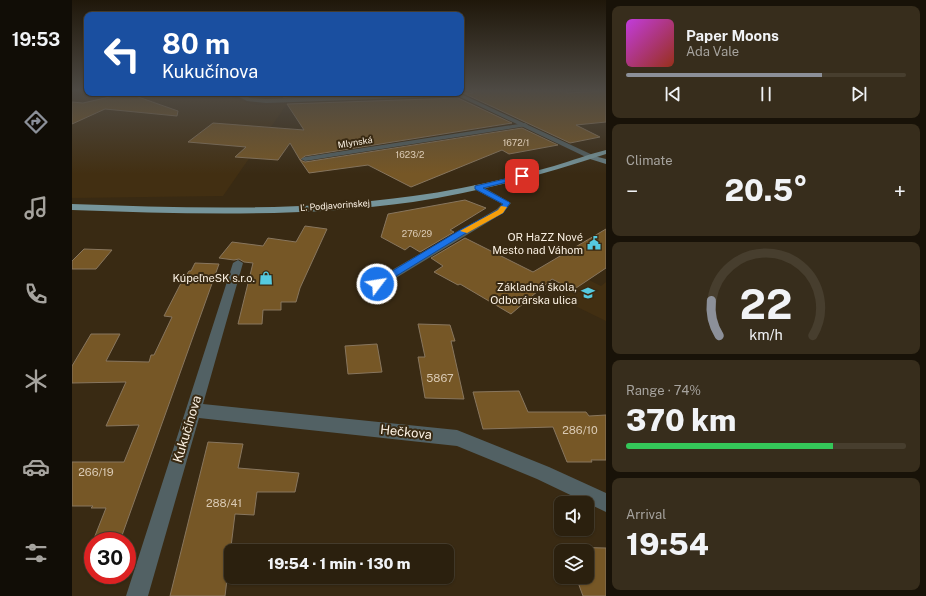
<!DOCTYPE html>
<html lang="en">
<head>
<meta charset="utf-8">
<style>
	body { margin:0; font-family:"Public Sans",sans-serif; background:#372d1c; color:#f1f3f6; height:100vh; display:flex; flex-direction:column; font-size:15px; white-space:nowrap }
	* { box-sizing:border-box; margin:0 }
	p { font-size:13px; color:#a6a39e }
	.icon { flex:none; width:22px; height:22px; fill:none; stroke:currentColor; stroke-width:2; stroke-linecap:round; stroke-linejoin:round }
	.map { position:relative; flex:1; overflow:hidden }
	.drawer { display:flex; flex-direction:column; gap:6px; padding:6px; background:#181208; width:320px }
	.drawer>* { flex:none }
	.guide { position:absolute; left:12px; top:12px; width:380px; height:84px; border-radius:8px; box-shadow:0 1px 3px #0004,0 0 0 1px #473e2e; background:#1a4fa0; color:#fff; overflow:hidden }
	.buttons { position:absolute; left:482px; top:496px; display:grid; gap:8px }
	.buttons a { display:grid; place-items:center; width:40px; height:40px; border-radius:8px; background:#2b200e; box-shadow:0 1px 3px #0004,0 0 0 1px #473e2e; font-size:20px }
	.speed { position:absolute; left:12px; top:532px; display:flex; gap:8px; font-size:20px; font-weight:700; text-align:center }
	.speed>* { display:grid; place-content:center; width:52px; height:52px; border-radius:50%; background:#2b200e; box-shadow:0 1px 3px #0004,0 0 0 1px #473e2e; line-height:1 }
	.speed .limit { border:6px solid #d22; background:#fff; color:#111 }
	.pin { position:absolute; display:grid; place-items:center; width:34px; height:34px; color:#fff; margin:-17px; border-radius:8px; box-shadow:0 2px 6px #0006 }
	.me { position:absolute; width:44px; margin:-22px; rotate:59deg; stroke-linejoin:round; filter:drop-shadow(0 0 3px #0008) }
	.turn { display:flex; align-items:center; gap:14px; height:84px; padding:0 12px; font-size:18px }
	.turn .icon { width:52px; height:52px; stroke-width:2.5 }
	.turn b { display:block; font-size:28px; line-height:34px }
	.big { font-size:30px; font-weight:800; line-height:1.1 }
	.drawer .card { flex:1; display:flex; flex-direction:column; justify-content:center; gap:6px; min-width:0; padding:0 14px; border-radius:8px; background:#372d1c }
	.drawer .dial { align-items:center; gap:0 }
	.dial svg { height:104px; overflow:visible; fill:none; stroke:#473e2e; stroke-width:7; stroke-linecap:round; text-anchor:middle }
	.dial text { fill:#f1f3f6; stroke:none }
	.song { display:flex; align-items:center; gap:12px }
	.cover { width:48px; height:48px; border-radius:6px; background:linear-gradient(135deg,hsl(290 70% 55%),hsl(10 70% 35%)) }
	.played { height:4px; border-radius:2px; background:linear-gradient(90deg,#8c9099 70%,#473e2e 70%) }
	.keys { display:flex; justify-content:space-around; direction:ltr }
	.heat { display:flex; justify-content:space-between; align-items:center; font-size:22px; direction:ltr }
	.charge { height:6px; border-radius:3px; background:linear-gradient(90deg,#34c759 74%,#473e2e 0) }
	.trip { position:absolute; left:152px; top:544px; width:230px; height:40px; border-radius:8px; background:#2b200e; box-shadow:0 1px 3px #0004,0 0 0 1px #473e2e; font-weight:800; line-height:40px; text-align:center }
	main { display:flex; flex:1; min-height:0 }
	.tab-bar { display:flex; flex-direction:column; width:72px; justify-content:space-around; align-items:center; background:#110d06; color:#a6a39e }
	.tab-bar .icon { width:28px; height:28px }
	.tab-bar .current { color:#8c9099 }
	.tab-bar b { font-size:18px; color:#f1f3f6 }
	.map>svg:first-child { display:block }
</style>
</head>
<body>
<main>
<nav class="tab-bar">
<b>19:53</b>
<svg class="icon current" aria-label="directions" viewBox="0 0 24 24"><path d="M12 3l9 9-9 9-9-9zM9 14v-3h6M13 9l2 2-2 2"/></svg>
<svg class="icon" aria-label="music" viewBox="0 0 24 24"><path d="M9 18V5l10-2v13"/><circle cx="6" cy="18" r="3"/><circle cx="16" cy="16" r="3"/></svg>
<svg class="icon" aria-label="phone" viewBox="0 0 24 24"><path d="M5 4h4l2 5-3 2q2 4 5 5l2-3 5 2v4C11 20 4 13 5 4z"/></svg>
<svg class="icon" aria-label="climate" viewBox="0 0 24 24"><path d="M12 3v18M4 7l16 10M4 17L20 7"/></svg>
<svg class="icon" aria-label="car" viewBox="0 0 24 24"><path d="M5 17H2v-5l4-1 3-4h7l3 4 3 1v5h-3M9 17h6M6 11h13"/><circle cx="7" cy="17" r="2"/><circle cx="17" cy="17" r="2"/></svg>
<svg class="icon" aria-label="filters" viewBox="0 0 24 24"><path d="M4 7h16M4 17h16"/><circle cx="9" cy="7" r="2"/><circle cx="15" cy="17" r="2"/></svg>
</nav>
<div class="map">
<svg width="534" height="596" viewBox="0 0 534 596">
	<rect width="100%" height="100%" fill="#392a13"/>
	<!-- built -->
	<path fill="#422f12" d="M0,91H15V93H153L163,99L184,105L215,104L151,196L0,198Z
		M513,278L529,286L534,282V321L491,300Z"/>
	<!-- building -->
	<path fill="#765726" stroke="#88765e" d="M397,91H495V93L534,91V122L504,125L528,137L498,143L391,93H401Z
		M55,93L106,111L105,116L33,109L0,124V102L11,103Z
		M209,93H326L211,97Z
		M386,98L440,123L233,156L228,160L218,143L206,160L163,157L174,147L116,142L141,123L232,130L215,104Z
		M450,128L486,145L437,154L430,150L339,187L296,165L237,173L228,160L233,162Z
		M393,200L414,208L378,230L382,232L348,252L338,246L333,250L309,237L316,214Z
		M233,226L255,229L228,288L224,302H209V310H191L190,324H166L181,263L172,262L167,259L162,260L147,258L160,242L191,246L196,238L224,242Z
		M534,229V268L501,290L480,279L439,314L388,284L386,285L362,272L371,266L359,258L393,238L461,272Z
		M12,249L40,250L24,269H0V261Z
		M123,263L147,264L48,541H21L34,508H19L21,506H0V462H52L67,425L34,426L54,382L0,383V366L19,334H48L34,361L77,362L79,355H82L100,317L92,316L108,285L117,271H119Z
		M346,324L378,325L383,341H379L392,399L353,398L346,357H353Z
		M305,344L310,372L276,374L273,346Z
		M447,391L456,412H514L517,416L534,415V460H519L520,462H495L481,427L411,429L401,392Z
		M136,442L171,444L166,468L227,473L223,492H185L182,515L163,514L153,596H98Z
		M492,547L534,548V596H511L504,577H515V551H494Z"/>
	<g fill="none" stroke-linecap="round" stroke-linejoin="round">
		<!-- minor -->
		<path fill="#526164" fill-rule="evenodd" d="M159,93H166L178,98L194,99L370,93L389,94L386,96L194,103L175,101Z
			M453,123L456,125L455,126L233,161L229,159L233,157Z
			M402,185H408L439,203L431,213L309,287H301L299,284L301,281L425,209L430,204L402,189Z
			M166,260L171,263L131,404L385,430L477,467L534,493V512L465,479L385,446L127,418L76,596H54L161,263Z"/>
		<!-- tertiary -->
		<path fill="#526164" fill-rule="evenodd" d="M380,93H387L525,157L518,159Z"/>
		<!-- secondary -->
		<path fill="#677e83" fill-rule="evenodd" d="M518,155L534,159V164L518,159Z"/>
		<!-- primary -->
		<path fill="#76959b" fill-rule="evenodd" d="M534,150V154C471,175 406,192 341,202C228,218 113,214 0,210V204C113,208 228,212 341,196C388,190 436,179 482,166C499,161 517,154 534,150Z"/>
	</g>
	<!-- sky -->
	<linearGradient id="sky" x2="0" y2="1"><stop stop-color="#1f170a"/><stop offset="0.52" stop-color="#4e4a44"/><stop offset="1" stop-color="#4e4a44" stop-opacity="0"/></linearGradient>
	<rect width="534" height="174" fill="url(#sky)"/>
	<!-- route -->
	<path fill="#1a73e8" stroke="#114b97" d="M450,175H452V178L411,188L437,202L438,203L431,213L394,233L308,286H302V282L388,230L426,210L431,204L403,189V186Z"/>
	<!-- slow -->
	<path fill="#f59e0b" d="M429,206L435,207L431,213L395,233L388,231L426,210Z"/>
	<!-- icons -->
	<defs>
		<g id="civic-bare" transform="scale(1.08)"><path d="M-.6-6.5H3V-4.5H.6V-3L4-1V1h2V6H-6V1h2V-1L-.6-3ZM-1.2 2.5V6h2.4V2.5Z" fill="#55cae0" stroke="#392a13" stroke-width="2.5" paint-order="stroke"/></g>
		<g id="shop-bare" transform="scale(1.08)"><path d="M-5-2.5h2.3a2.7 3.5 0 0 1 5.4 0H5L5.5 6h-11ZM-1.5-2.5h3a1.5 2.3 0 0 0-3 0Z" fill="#55cae0" stroke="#392a13" stroke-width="2.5" paint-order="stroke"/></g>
		<g id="school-bare" transform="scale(1.08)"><path d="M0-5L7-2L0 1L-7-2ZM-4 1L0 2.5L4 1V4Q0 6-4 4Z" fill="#55cae0" stroke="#392a13" stroke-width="2.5" paint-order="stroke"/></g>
	</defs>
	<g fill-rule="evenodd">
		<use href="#civic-bare" x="522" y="243"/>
		<use href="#shop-bare" x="194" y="278"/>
		<use href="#school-bare" x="516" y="293"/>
	</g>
	<g text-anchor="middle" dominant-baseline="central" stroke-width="4" stroke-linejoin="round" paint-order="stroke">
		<!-- far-street labels -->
		<g font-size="9" fill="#fbf1e3" stroke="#392a13">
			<text transform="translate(283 142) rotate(-9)">Mlynská</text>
			<text transform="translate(263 205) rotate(-4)">Ľ. Podjavorinskej</text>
		</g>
		<!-- number labels -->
		<g font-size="9" fill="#dacab4">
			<text x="444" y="142">1672/1</text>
			<text x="338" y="154">1623/2</text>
			<text x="345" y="233">276/29</text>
		</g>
		<!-- poi labels -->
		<g font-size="11" fill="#fbf1e3" stroke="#392a13" text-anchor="end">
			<text x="511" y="237">OR HaZZ Nové<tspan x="511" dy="13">Mesto nad Váhom</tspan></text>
			<text x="183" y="278">KúpeľneSK s.r.o.</text>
			<text x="505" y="287">Základná škola,<tspan x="505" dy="13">Odborárska ulica</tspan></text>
		</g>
		<!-- near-number labels -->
		<g font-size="11" fill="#dacab4">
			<text x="368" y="378">5867</text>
			<text x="508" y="430">286/10</text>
			<text x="24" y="472">266/19</text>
			<text x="152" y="503">288/41</text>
		</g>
		<!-- near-street labels -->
		<g font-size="13" fill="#fbf1e3" stroke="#392a13">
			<text transform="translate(115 429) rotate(-73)">Kukučínova</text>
			<text transform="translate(334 432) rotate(6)">Hečkova</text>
		</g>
	</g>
</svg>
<div class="buttons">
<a><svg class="icon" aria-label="sound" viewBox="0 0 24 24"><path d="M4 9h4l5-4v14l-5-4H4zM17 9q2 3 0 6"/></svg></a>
<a><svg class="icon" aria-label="layers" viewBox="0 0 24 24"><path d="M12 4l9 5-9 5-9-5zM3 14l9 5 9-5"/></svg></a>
</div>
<div class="speed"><div class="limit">30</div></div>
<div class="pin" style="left:450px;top:176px;background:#d93025"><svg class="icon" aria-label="arrive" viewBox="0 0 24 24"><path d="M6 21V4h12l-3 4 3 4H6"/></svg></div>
<svg class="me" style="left:305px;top:284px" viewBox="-20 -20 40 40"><circle r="17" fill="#1a73e8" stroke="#fff" stroke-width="3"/><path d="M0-11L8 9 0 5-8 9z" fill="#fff"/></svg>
<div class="trip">19:54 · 1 min · 130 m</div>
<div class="guide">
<div class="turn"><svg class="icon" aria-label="left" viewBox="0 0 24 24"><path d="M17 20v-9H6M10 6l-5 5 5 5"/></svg><div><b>80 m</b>Kukučínova</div></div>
</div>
</div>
<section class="drawer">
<div class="card">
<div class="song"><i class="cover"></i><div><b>Paper Moons</b><p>Ada Vale</p></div></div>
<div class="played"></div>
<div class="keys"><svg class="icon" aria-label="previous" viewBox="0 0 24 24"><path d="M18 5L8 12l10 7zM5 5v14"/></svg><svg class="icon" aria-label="pause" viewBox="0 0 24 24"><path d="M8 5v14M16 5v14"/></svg><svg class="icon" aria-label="next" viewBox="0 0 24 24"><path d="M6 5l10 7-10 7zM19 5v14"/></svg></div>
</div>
<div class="card"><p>Climate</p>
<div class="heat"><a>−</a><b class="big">20.5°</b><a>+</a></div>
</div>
<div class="card dial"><svg viewBox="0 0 100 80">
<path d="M14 69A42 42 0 1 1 86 69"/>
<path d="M14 69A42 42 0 0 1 8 42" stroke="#8c9099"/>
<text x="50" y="56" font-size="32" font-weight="700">22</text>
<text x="50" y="72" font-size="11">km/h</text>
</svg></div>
<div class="card"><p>Range · 74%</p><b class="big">370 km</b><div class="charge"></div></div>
<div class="card"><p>Arrival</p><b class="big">19:54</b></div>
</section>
</main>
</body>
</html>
